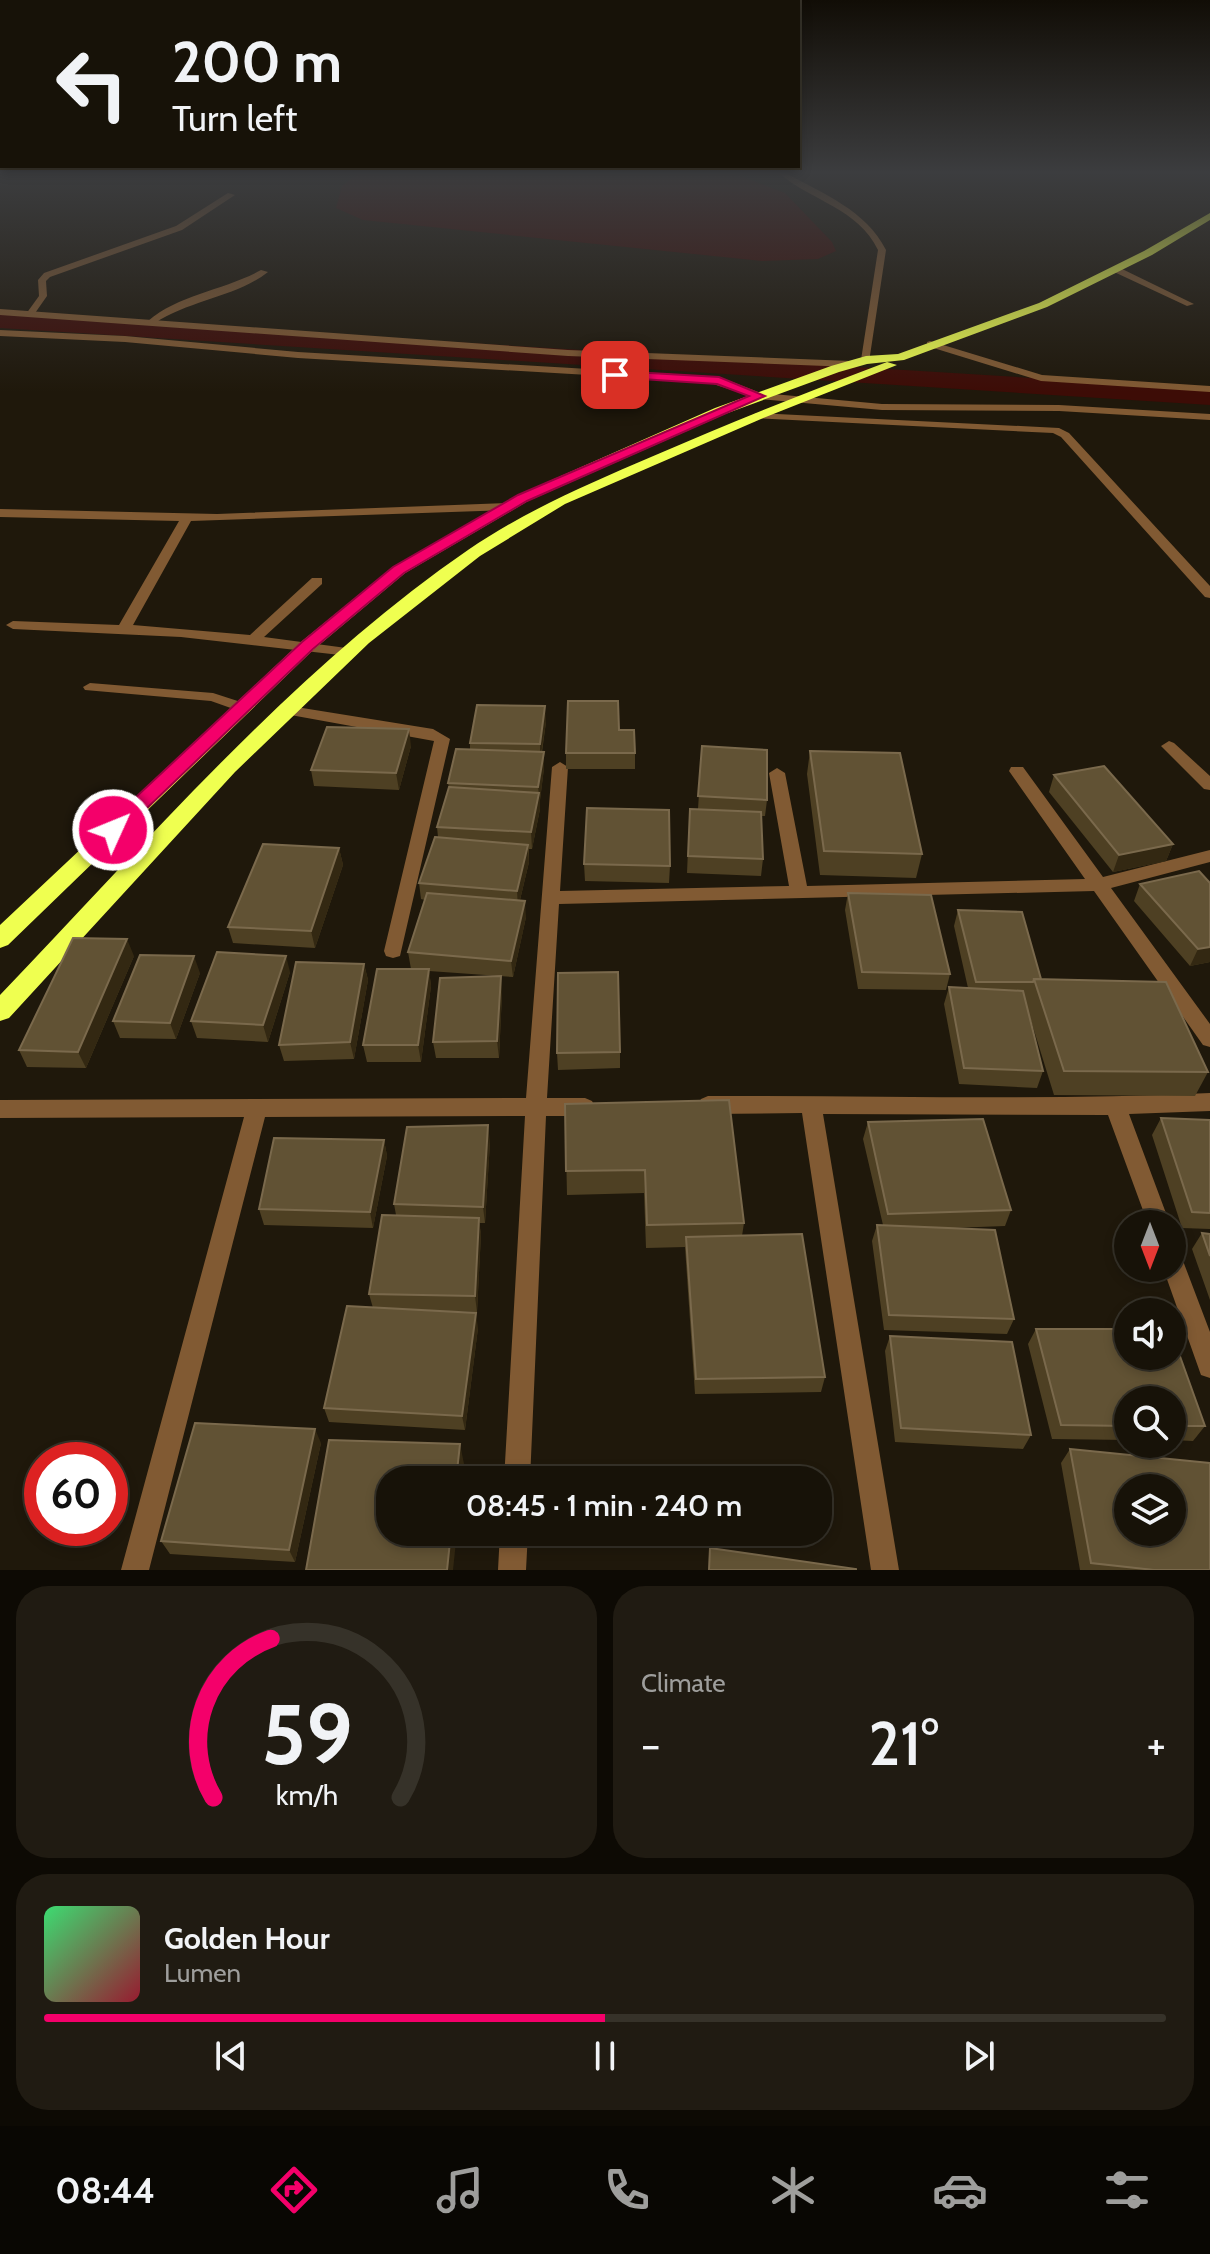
<!DOCTYPE html>
<html lang="en">
<head>
<meta charset="utf-8">
<style>
	body { margin:0; font-family:Cabin,sans-serif; background:#201b12; color:#f1f3f6; height:100vh; display:flex; flex-direction:column; font-size:30px; white-space:nowrap }
	* { box-sizing:border-box; margin:0 }
	p { font-size:26px; color:#9e9e9c }
	.icon { flex:none; width:44px; height:44px; fill:none; stroke:currentColor; stroke-width:2; stroke-linecap:round; stroke-linejoin:round }
	.map { position:relative; height:1570px; overflow:hidden }
	.drawer { display:flex; flex-direction:column; gap:16px; padding:16px; background:#0d0a04; flex:1 }
	.drawer>* { flex:none }
	.hud { position:absolute; left:0px; top:0px; width:800px; height:168px; box-shadow:0 4px 12px #0003,0 0 0 2px #363229; background:#171208; color:#f1f3f6; overflow:hidden }
	.needle { width:52px; rotate:180deg }
	.buttons { position:absolute; left:1114px; top:1210px; display:grid; gap:16px }
	.buttons a { display:grid; place-items:center; width:72px; height:72px; border-radius:50%; background:#171208; box-shadow:0 4px 12px #0003,0 0 0 2px #363229; font-size:40px }
	.speed { position:absolute; left:24px; top:1442px; display:flex; gap:16px; font-size:40px; font-weight:700; text-align:center }
	.speed>* { display:grid; place-content:center; width:104px; height:104px; border-radius:50%; background:#171208; box-shadow:0 4px 12px #0003,0 0 0 2px #363229; line-height:1 }
	.speed .limit { border:12px solid #d22; background:#fff; color:#111 }
	.pin { position:absolute; display:grid; place-items:center; width:68px; height:68px; color:#fff; margin:-34px; border-radius:16px; box-shadow:0 4px 12px #0006 }
	.me { position:absolute; width:88px; margin:-44px; rotate:46deg; stroke-linejoin:round; filter:drop-shadow(0 0 6px #0008) }
	.turn { display:flex; align-items:center; gap:28px; height:168px; padding:0 40px; font-size:36px }
	.turn .icon { width:104px; height:104px; stroke-width:2.5 }
	.turn b { display:block; font-size:56px; line-height:68px }
	.big { font-size:60px; font-weight:600; line-height:1.1 }
	.drawer .card { flex:1; display:flex; flex-direction:column; justify-content:center; gap:12px; min-width:0; padding:0 28px; border-radius:32px; background:#201b12 }
	.drawer .dial { align-items:center; gap:0 }
	.dial svg { height:208px; overflow:visible; fill:none; stroke:#363229; stroke-width:7; stroke-linecap:round; text-anchor:middle }
	.dial text { fill:#f1f3f6; stroke:none }
	.song { display:flex; align-items:center; gap:24px }
	.cover { width:96px; height:96px; border-radius:12px; background:linear-gradient(135deg,hsl(140 70% 55%),hsl(350 70% 35%)) }
	.played { height:8px; border-radius:4px; background:linear-gradient(90deg,#f4006a 50%,#363229 50%) }
	.keys { display:flex; justify-content:space-around; direction:ltr }
	.heat { display:flex; justify-content:space-between; align-items:center; font-size:44px; direction:ltr }
	.drawer .tiles { flex:1; display:grid; gap:16px; grid-template-columns:1fr 1fr }
	.card:last-child { grid-column:span 2 }
	.trip { position:absolute; left:376px; top:1466px; width:456px; height:80px; border-radius:32px; background:#171208; box-shadow:0 4px 12px #0003,0 0 0 2px #363229; font-weight:600; line-height:80px; text-align:center }
	.dock { display:flex; height:128px; justify-content:space-around; align-items:center; background:#090703; color:#9e9e9c }
	.dock .icon { width:56px; height:56px }
	.dock .on { color:#f4006a }
	.dock b { font-size:36px; color:#f1f3f6 }
	.map>svg:first-child { display:block }
</style>
</head>
<body>
<div class="map">
<svg width="1210" height="1570" viewBox="0 0 1210 1570">
	<rect width="100%" height="100%" fill="#1f180b"/>
	<!-- water -->
	<path fill="#3d0c06" d="M359,173H732L785,193L832,242L836,251L818,259L762,261L363,220L336,208L342,186Z"/>
	<g fill="none" stroke-linecap="round" stroke-linejoin="round">
		<!-- canal -->
		<path fill="#3d0c06" fill-rule="evenodd" d="M0,314L1210,389V405L0,328Z"/>
		<!-- lane -->
		<path fill="#815a33" fill-rule="evenodd" d="M228,193L235,195L182,230L50,277L46,281L47,296L33,316L26,314L39,296L38,280L44,273L176,226Z
			M1112,267H1118L1194,304L1187,306L1112,271Z
			M261,270L268,272C236,297 190,300 155,323L148,321C179,294 225,290 261,270Z
			M756,413L1059,428L1069,433L1210,586V598L1205,597L1061,437L1053,433L752,418L751,416Z"/>
		<!-- street -->
		<path fill="#815a33" fill-rule="evenodd" d="M779,173H786C823,194 866,210 886,250L869,362L861,360L878,250C858,208 811,201 779,173Z
			M0,309L568,350L851,361L856,364L851,367L568,356L0,315Z
			M0,330L125,336L298,352L707,376L730,381L761,393L882,404L1059,405L1210,414V420L1059,411L882,410L759,399L707,382L298,358L125,342L0,336Z
			M930,341L1042,375L1210,386V392L1041,381L927,346V342Z
			M507,503L511,504V510L191,521L133,625L250,635L312,578H322V584L264,637L354,649L356,652L354,655L349,656L181,637L13,629L6,625L13,621L119,625L179,521L0,517V509L217,514Z
			M90,683L213,693L247,704L249,707L242,712L211,701L85,690L83,687Z
			M290,706L433,729L450,739L400,956L393,958L386,956L384,951L434,741L285,714L283,711L285,708Z
			M1169,741L1174,743L1210,776V790L1204,789L1161,746Z
			M560,762L568,767L560,891L789,886L769,773L777,768L785,773L807,886L1085,879L1009,771L1011,767H1023L1103,877L1210,850V862L1111,888L1210,1024V1047L1203,1045L1094,891L559,904L547,1098H585L592,1101L595,1107L592,1113L585,1116H546L530,1480H504L525,1116L265,1117L149,1570H121L244,1117L0,1118V1100L526,1098L552,767Z
			M1210,1093V1111L1129,1114L1170,1224H1148L1108,1115L823,1114L899,1570H871L802,1113L708,1114L701,1111L698,1105L701,1099L708,1096C875,1095 1042,1101 1210,1093Z
			M1172,1250L1180,1253L1210,1332V1378L1201,1375L1163,1268H1172Z
			M500,1532H528L526,1570H498Z"/>
		<!-- primary -->
		<path fill="#efff50" fill-rule="evenodd" d="M1210,213V220L1152,255L1047,307L904,360L867,364L839,372L725,414L528,501L405,573L313,650L8,945L0,948V925L301,642L393,567L518,495L715,408L831,366L866,356L898,354L1039,303L1144,251Z
			M887,362L897,365L761,419L565,504L480,556L369,643L235,772L9,1018L0,1021V995C147,842 292,671 468,550C525,511 588,484 651,457C729,423 807,392 887,362Z"/>
	</g>
	<!-- wall -->
	<path fill="#4e4023" d="M546,722L542,752H544V768L540,800V809L532,849H529V862L520,900L526,917L513,977L429,971L431,986L421,1062H367L363,1045L411,969L408,952L425,900L421,899L419,883L438,837L437,827L449,788L448,783L470,749V743Z
		M619,730L635,753V769H566V753Z
		M411,746L399,790L314,786L311,770Z
		M702,746L767,800L765,816H761L763,859L761,876L687,873L689,825L698,809Z
		M810,751L922,854L916,878L820,875L807,774Z
		M1054,775L1173,844L1166,861L1113,872L1049,792Z
		M339,848L343,865L315,948L233,943L228,927Z
		M584,864L670,866L669,883L585,881Z
		M1140,884L1210,962L1190,966L1134,901Z
		M848,893L950,974L946,990L858,989L845,910Z
		M958,910L1041,979L1208,1072L1195,1096L1054,1095L1028,1011L1043,1071L1037,1088L959,1084L944,1004L949,987L968,988L954,926Z
		M134,956L86,1068L27,1067L19,1050Z
		M364,964L368,980L354,1059L284,1061L279,1045Z
		M290,972L268,1042L197,1038L191,1021Z
		M200,973L176,1039L120,1038L113,1021Z
		M502,993L499,1058H436L433,1042Z
		M620,1052V1068L558,1070L557,1053Z
		M565,1104L744,1223L742,1236L825,1377L821,1392L695,1394L685,1247L646,1248L644,1193L567,1195Z
		M1161,1118L1210,1120V1229L1182,1228L1152,1135Z
		M868,1122L1011,1210L1005,1226L952,1228L1014,1319L1007,1334L884,1330L872,1241L877,1225H883L863,1139Z
		M384,1140L387,1156L373,1228L264,1225L259,1209Z
		M490,1142L485,1223H479L481,1234L477,1312L441,1311L478,1328L465,1430L329,1422L324,1408L373,1308L369,1294L396,1215L394,1204Z
		M1202,1233L1210,1234V1300L1192,1249Z
		M1036,1329H1128V1356H1172V1334L1205,1426L1193,1441L1172,1440V1400H1128V1440L1052,1439L1028,1344Z
		M890,1336L1031,1435L1023,1449L895,1442L885,1351Z
		M321,1443L295,1562L170,1554L161,1541Z
		M1070,1449L1210,1570H1080L1061,1463Z"/>
	<!-- shaded-wall -->
	<path fill="#332812" d="M545,706L546,722L540,761V744Z
		M409,729L411,746L399,790L396,773Z
		M544,752V768L540,800V809L532,849L531,832L539,795L538,787Z
		M1173,844L1166,861L1113,872L1119,855Z
		M528,845L529,862L518,908L517,891Z
		M339,848L343,865L315,948L311,931Z
		M525,901L526,917L513,977L511,961Z
		M127,939L134,956L86,1068L78,1052Z
		M1210,947V962L1190,966L1198,949Z
		M194,956L200,973L176,1039L170,1023Z
		M286,956L290,972L268,1042L263,1025Z
		M364,964L368,980L354,1059L350,1042Z
		M429,969L431,986L421,1062L418,1045Z
		M501,976L502,993L499,1058L497,1041Z
		M488,1125L490,1142L485,1223L483,1207Z
		M384,1140L387,1156L373,1228L370,1212Z
		M479,1218L481,1234L477,1312L475,1296Z
		M476,1313L478,1328L465,1430L462,1416Z
		M315,1429L321,1443L295,1562L289,1550Z
		M460,1444L464,1464L462,1480H456Z
		M451,1532H457L453,1570H447Z"/>
	<!-- building -->
	<path fill="#615234" stroke="#7a694c" stroke-width="2" fill-rule="evenodd" d="M568,701H618L619,730H634L635,753H566Z
		M477,705L545,706L540,744L470,743Z
		M327,727L409,729L396,773L311,770Z
		M702,746L767,750V800L698,796Z
		M456,749L544,752L538,787L448,783Z
		M810,751L900,753L922,854L824,851Z
		M1104,766L1173,844L1119,855L1054,775Z
		M449,787L539,793L531,832L437,827Z
		M587,808L669,810L670,866L584,864Z
		M690,809L761,812L763,859L688,856Z
		M435,837L528,845L517,891L419,883Z
		M263,844L339,848L311,931L228,927Z
		M1199,871L1210,883V947L1198,949L1140,884Z
		M427,893L525,901L511,961L408,952Z
		M848,893L931,895L950,974L862,972Z
		M958,910L1022,912L1041,979H1034L1033,982H976Z
		M73,938L127,939L78,1052L19,1050Z
		M217,952L286,956L263,1025L191,1021Z
		M140,955L194,956L170,1023L113,1021Z
		M296,962L364,964L350,1042L279,1045Z
		M377,969H429L418,1045H363Z
		M618,972L620,1052L557,1053L558,973Z
		M501,976L497,1041L433,1042L440,978Z
		M1034,979L1166,982L1208,1072L1064,1071Z
		M949,987L1023,991L1043,1071L964,1068Z
		M729,1100L744,1223L647,1225L645,1170L566,1171L565,1104Z
		M1161,1118L1210,1120V1213L1192,1212Z
		M983,1119L1011,1210L888,1214L868,1122Z
		M488,1125L483,1207L394,1204L407,1127Z
		M274,1138L384,1140L370,1212L259,1209Z
		M382,1215L479,1218L475,1296L369,1294Z
		M877,1225L995,1230L1014,1319L889,1315Z
		M1202,1233L1210,1234V1256Z
		M802,1234L825,1377L696,1379L686,1237Z
		M347,1306L476,1313L462,1416L324,1408Z
		M1036,1329H1128V1356H1172V1334L1205,1426H1172V1400H1128V1426L1061,1425Z
		M890,1336L1012,1342L1031,1435L901,1428Z
		M195,1423L315,1429L289,1550L161,1541Z
		M329,1440L460,1444L456,1480H390V1532H451L447,1570H306Z
		M1070,1449L1210,1463V1570H1154L1091,1563ZM1128,1488H1172V1532H1128Z
		M710,1548L856,1569V1570H709Z"/>
	<!-- sky -->
	<linearGradient id="sky" x2="0" y2="1"><stop stop-color="#110d06"/><stop offset="0.44" stop-color="#3c3d3f"/><stop offset="1" stop-color="#3c3d3f" stop-opacity="0"/></linearGradient>
	<rect width="1210" height="392" fill="url(#sky)"/>
	<!-- route -->
	<path fill="#f4006a" stroke="#9f0045" stroke-width="2" d="M615,371L719,377L765,396L527,501L404,573L313,649L120,834H106L104,830L106,825L302,642L393,567L518,495L749,396L717,384L611,377L609,375Z"/>
</svg>
<div class="buttons">
<a><svg class="needle" viewBox="-14 -14 28 28"><path d="M0-13l5 13h-10z" fill="#e53935"/><path d="M0 13l5-13h-10z" fill="#9e9e9c"/></svg></a>
<a><svg class="icon" aria-label="sound" viewBox="0 0 24 24"><path d="M4 9h4l5-4v14l-5-4H4zM17 9q2 3 0 6"/></svg></a>
<a><svg class="icon" aria-label="search" viewBox="0 0 24 24"><circle cx="10" cy="10" r="6"/><path d="M15 15l6 6"/></svg></a>
<a><svg class="icon" aria-label="layers" viewBox="0 0 24 24"><path d="M12 4l9 5-9 5-9-5zM3 14l9 5 9-5"/></svg></a>
</div>
<div class="speed"><div class="limit">60</div></div>
<div class="pin" style="left:615px;top:375px;background:#d93025"><svg class="icon" aria-label="arrive" viewBox="0 0 24 24"><path d="M6 21V4h12l-3 4 3 4H6"/></svg></div>
<svg class="me" style="left:113px;top:830px" viewBox="-20 -20 40 40"><circle r="17" fill="#f4006a" stroke="#fff" stroke-width="3"/><path d="M0-11L8 9 0 5-8 9z" fill="#fff"/></svg>
<div class="trip">08:45 · 1 min · 240 m</div>
<div class="hud">
<div class="turn"><svg class="icon" aria-label="left" viewBox="0 0 24 24"><path d="M17 20v-9H6M10 6l-5 5 5 5"/></svg><div><b>200 m</b>Turn left</div></div>
</div>
</div>
<section class="drawer">
<div class="tiles">
<div class="card dial"><svg viewBox="0 0 100 80">
<path d="M14 69A42 42 0 1 1 86 69"/>
<path d="M14 69A42 42 0 0 1 36 8" stroke="#f4006a"/>
<text x="50" y="56" font-size="32" font-weight="700">59</text>
<text x="50" y="72" font-size="11">km/h</text>
</svg></div>
<div class="card"><p>Climate</p>
<div class="heat"><a>−</a><b class="big">21°</b><a>+</a></div>
</div>
<div class="card">
<div class="song"><i class="cover"></i><div><b>Golden Hour</b><p>Lumen</p></div></div>
<div class="played"></div>
<div class="keys"><svg class="icon" aria-label="previous" viewBox="0 0 24 24"><path d="M18 5L8 12l10 7zM5 5v14"/></svg><svg class="icon" aria-label="pause" viewBox="0 0 24 24"><path d="M8 5v14M16 5v14"/></svg><svg class="icon" aria-label="next" viewBox="0 0 24 24"><path d="M6 5l10 7-10 7zM19 5v14"/></svg></div>
</div>
</div>
</section>
<nav class="dock">
<b>08:44</b>
<svg class="icon on" aria-label="directions" viewBox="0 0 24 24"><path d="M12 3l9 9-9 9-9-9zM9 14v-3h6M13 9l2 2-2 2"/></svg>
<svg class="icon" aria-label="music" viewBox="0 0 24 24"><path d="M9 18V5l10-2v13"/><circle cx="6" cy="18" r="3"/><circle cx="16" cy="16" r="3"/></svg>
<svg class="icon" aria-label="phone" viewBox="0 0 24 24"><path d="M5 4h4l2 5-3 2q2 4 5 5l2-3 5 2v4C11 20 4 13 5 4z"/></svg>
<svg class="icon" aria-label="climate" viewBox="0 0 24 24"><path d="M12 3v18M4 7l16 10M4 17L20 7"/></svg>
<svg class="icon" aria-label="car" viewBox="0 0 24 24"><path d="M5 17H2v-5l4-1 3-4h7l3 4 3 1v5h-3M9 17h6M6 11h13"/><circle cx="7" cy="17" r="2"/><circle cx="17" cy="17" r="2"/></svg>
<svg class="icon" aria-label="filters" viewBox="0 0 24 24"><path d="M4 7h16M4 17h16"/><circle cx="9" cy="7" r="2"/><circle cx="15" cy="17" r="2"/></svg>
</nav>
</body>
</html>
